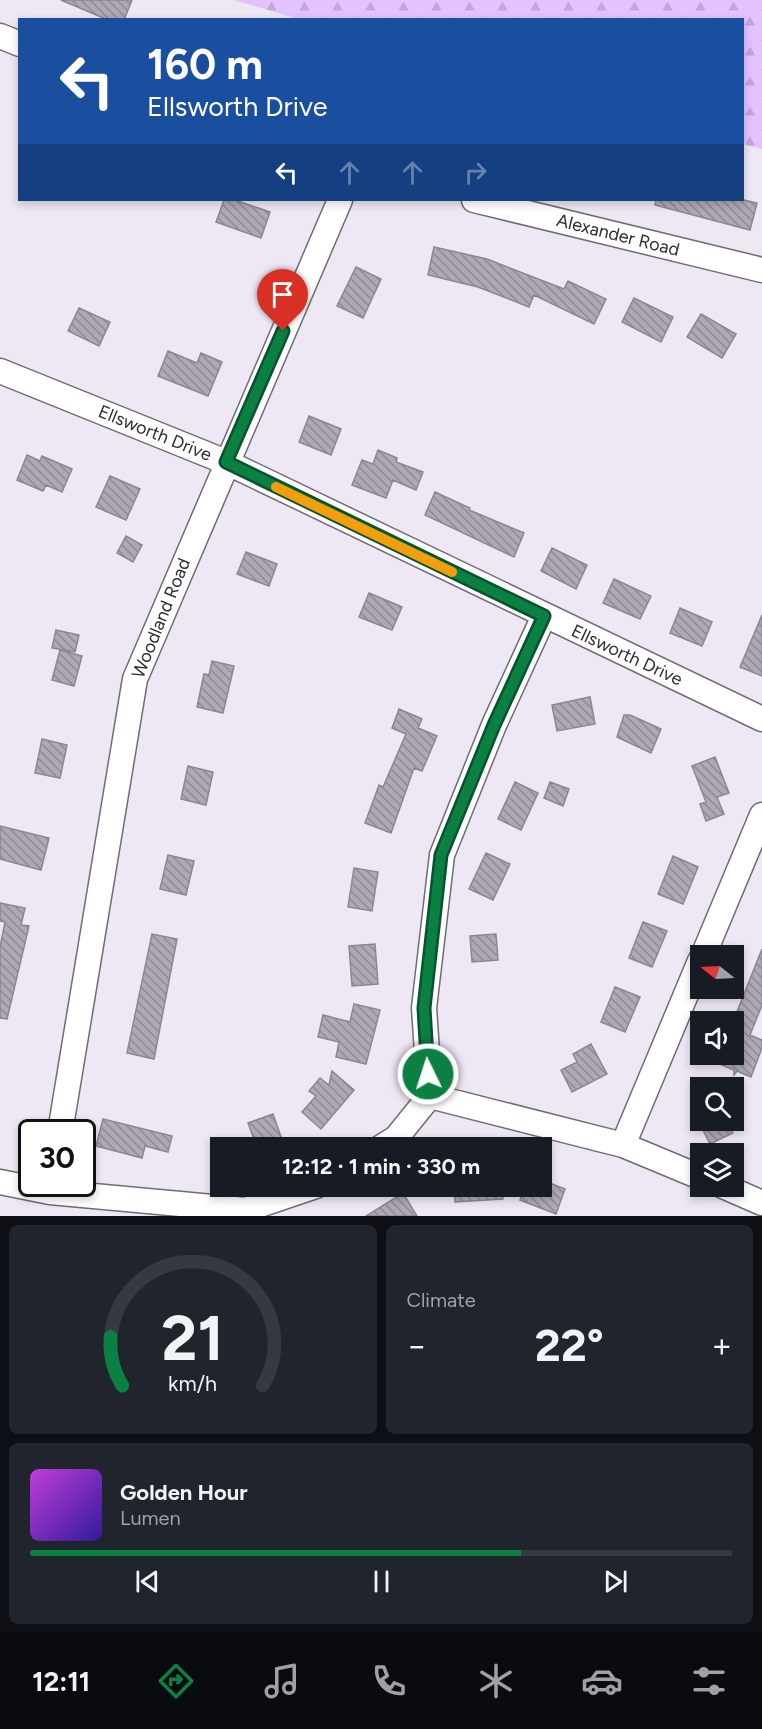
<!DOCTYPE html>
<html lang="en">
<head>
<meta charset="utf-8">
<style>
	body { margin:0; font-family:Figtree,sans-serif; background:#20242c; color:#f1f3f6; height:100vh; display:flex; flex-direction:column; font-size:22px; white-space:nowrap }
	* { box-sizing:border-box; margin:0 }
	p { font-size:20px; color:#9ea1a6 }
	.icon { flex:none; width:33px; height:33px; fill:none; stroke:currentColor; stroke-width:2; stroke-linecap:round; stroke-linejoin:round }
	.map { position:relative; height:1216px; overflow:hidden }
	.sheet { display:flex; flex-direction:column; gap:9px; padding:9px; background:#0d0f14; flex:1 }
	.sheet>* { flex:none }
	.banner { position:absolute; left:18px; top:18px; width:726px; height:183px; border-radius:0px; box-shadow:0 3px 9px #0003; background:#1a4fa0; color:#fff; overflow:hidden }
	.needle { width:39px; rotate:288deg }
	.buttons { position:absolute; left:690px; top:945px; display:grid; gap:12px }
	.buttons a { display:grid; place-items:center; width:54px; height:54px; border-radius:0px; background:#171b24; box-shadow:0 3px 9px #0003; font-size:30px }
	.speed { position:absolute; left:18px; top:1119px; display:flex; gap:12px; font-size:30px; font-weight:700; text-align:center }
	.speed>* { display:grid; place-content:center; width:78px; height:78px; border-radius:50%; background:#171b24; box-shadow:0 3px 9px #0003; line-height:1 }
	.speed .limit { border:3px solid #111; border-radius:9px; background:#fff; color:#111 }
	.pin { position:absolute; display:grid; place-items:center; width:51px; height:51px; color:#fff; margin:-62px -26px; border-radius:50% 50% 50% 0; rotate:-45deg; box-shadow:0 0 6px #0007 }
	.pin .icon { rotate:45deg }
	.me { position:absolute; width:66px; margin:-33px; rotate:356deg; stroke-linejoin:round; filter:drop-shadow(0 0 4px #0008) }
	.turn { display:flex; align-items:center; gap:21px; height:126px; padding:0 30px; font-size:27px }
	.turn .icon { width:78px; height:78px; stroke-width:2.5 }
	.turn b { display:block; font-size:42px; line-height:51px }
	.lanes { display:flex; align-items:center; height:57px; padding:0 30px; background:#0003; justify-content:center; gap:30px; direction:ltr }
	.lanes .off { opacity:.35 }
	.big { font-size:45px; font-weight:700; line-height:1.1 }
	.sheet .widget { flex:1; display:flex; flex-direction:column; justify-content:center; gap:9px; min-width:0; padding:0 21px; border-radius:9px; background:#20242c }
	.sheet .dial { align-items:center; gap:0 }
	.dial svg { height:156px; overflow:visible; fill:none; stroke:#363941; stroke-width:7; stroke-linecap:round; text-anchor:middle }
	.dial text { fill:#f1f3f6; stroke:none }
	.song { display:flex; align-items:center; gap:18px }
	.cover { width:72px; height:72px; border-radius:9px; background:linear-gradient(135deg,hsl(290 70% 55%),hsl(250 70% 35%)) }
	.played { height:6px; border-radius:3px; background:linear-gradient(90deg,#0b8043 70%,#363941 70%) }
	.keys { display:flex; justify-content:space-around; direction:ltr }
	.heat { display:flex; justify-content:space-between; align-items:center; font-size:33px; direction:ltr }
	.sheet .tiles { flex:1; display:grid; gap:9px; grid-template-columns:1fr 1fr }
	.widget:last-child { grid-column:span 2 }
	.trip { position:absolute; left:210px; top:1137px; width:342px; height:60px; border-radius:0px; background:#171b24; box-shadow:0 3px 9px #0003; font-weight:700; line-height:60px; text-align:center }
	.tab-bar { display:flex; height:96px; justify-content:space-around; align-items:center; background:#090b0e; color:#9ea1a6 }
	.tab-bar .icon { width:42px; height:42px }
	.tab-bar .on { color:#0b8043 }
	.tab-bar b { font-size:27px; color:#f1f3f6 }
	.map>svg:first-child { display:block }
</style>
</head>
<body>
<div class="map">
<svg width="762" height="1216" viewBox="0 0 762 1216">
	<defs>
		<pattern id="forest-firs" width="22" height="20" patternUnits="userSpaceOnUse" patternTransform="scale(1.5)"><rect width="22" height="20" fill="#e4c2fe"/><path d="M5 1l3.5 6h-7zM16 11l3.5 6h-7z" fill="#c4a7da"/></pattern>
		<pattern id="building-back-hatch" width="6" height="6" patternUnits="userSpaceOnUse" patternTransform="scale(1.5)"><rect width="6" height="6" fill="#b0a9b5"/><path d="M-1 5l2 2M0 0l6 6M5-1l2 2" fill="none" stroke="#908a94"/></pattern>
	</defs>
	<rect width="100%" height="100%" fill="#eee7f4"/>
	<!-- forest -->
	<path fill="url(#forest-firs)" d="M233,0H762V149L743,144L742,20H303Z"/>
	<!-- building -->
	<path fill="url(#building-back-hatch)" stroke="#8c8692" stroke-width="1.5" d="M61,0H132L124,20H108Z
		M224,200H235L270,212L261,238L216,222Z
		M656,200H744L757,203L750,230L655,205Z
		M434,247L487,259L564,289L568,281L606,299L594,324L534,295L529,307L478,287L428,275Z
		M356,267L381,279L363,318L337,306Z
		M634,298L673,317L661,342L622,322Z
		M79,308L110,322L99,346L68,331Z
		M701,314L736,334L722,358L687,337Z
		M168,351L197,363L201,353L222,362L208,396L158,376Z
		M309,416L341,429L331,455L299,442Z
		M378,450L397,458L396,462L423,472L416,490L393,480L386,498L352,485L362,460L373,464Z
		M27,455L40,461L42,456L72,469L62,492L46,485L43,491L17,480Z
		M110,476L140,489L126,520L96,507Z
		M435,492L470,508L469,510L524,533L514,557L425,515Z
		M126,536L142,545L133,562L117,553Z
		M552,548L587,565L576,589L541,571Z
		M246,552L277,564L269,586L237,574Z
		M614,579L651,596L640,619L603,603Z
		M369,593L402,607L392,630L359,617Z
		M680,608L712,622L702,646L670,633Z
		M762,615V676L740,667Z
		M56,630L79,635L75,652L52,648Z
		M60,650L82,656L74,686L52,680Z
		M212,661L234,666L223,713L197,707L204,674L209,675Z
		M590,697L595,724L557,731L552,705Z
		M399,709L422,719L418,728L437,736L422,771L414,768L391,833L365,823L379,785L383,787L406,734L392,728Z
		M624,715H630L661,729L651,753L617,737Z
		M42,739L67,745L60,778L35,773Z
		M715,757L729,793L717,797L724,814L706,821L700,804L706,802L692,766Z
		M188,766L213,772L206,805L181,799Z
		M515,782L538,793L521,830L498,819Z
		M550,782L569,789L563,806L544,798Z
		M0,826L49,838L41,870L0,859Z
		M486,853L510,864L493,900L469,889Z
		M168,855L194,861L186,895L160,889Z
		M673,856L698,867L683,904L658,894Z
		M354,868L378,872L372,911L348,907Z
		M0,903L25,908L21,925L29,926L7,1019L0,1018V947L5,922L0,921Z
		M643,922L667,931L652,967L629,958Z
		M152,934L177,939L154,1059L127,1053Z
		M496,934L498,960L472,962L470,936Z
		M375,944L378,984L352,986L349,946Z
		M762,949V1005L750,1035L762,1040V1048L751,1077L737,1071L734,1075V1070L696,1054H734V1019Z
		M615,987L640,997L625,1032L601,1022Z
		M354,1004L380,1010L366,1064L336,1057L339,1042L318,1037L323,1015L350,1022Z
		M591,1044L607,1074L572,1092L561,1070L577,1062L573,1054Z
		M332,1071L354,1090L321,1129L302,1112L316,1096L309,1091L320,1078L329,1085Z
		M273,1114L285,1148H257L248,1123Z
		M103,1119L172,1136L168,1152L145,1146L142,1158L96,1146Z
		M698,1120H727L733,1133L710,1144Z
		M542,1180L565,1189L556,1214L520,1200L525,1186H542Z
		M454,1186H502L503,1199L455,1202Z
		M403,1193L417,1216H366Z"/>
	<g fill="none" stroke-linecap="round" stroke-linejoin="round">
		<!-- street casing -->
		<g stroke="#716b76" stroke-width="27">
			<path id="street" d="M0,36L20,44
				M474,200L762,270
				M0,371L226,462L762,719
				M703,956L762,815
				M430,1096L623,1145L700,1177
				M60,1132L135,679L340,200
				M623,1145L700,961
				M380,1148L396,1138L430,1096L424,1008L442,855L494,725L544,616
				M0,1182L50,1192L245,1210L316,1186
				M723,1186L762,1203"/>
		</g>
		<!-- street -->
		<use href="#street" stroke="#fff" stroke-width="24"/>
	</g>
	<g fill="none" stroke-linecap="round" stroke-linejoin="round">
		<!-- route casing -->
		<g stroke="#07532c" stroke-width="15">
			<path id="route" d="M283,331L226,462L544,616L494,725L441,855L424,1008L428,1074"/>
		</g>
		<!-- route -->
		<use href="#route" stroke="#0b8043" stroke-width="10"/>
		<!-- slow -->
		<path stroke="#f59e0b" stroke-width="10" d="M276,487L452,572"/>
	</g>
	<g text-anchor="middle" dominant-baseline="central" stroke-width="6" stroke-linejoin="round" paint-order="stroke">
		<!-- street labels -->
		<g font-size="18" fill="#2f2d31" stroke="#fff">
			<text transform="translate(618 235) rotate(14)">Alexander Road</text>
			<text transform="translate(155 433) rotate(22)">Ellsworth Drive</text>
			<text transform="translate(161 618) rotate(-68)">Woodland Road</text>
			<text transform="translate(627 655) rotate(25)">Ellsworth Drive</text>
		</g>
	</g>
</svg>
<div class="buttons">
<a><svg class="needle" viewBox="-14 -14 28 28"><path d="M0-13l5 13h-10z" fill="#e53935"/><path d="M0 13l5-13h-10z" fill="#9ea1a6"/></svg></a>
<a><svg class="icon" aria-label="sound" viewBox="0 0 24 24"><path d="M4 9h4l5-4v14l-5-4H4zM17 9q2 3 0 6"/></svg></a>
<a><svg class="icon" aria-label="search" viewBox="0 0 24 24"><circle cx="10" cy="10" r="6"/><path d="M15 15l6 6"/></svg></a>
<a><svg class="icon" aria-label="layers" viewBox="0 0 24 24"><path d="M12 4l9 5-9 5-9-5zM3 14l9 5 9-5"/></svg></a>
</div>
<div class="speed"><div class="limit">30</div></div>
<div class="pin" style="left:283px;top:331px;background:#d93025"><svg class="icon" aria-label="arrive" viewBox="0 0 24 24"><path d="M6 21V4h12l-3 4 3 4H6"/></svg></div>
<svg class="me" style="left:428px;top:1074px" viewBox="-20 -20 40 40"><circle r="17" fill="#0b8043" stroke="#fff" stroke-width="3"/><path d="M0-11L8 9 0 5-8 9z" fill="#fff"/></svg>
<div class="trip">12:12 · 1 min · 330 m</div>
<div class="banner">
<div class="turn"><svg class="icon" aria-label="left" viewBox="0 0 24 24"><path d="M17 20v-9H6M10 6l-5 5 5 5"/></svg><div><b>160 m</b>Ellsworth Drive</div></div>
<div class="lanes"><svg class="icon" aria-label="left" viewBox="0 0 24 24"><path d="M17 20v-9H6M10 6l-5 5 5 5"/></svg><svg class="icon off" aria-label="ahead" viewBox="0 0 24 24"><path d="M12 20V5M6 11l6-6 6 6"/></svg><svg class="icon off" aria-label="ahead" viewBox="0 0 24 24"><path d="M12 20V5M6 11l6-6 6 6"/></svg><svg class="icon off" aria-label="right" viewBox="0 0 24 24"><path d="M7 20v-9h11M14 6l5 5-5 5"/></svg></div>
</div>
</div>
<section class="sheet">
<div class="tiles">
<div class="widget dial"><svg viewBox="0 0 100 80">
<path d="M14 69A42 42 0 1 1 86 69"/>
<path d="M14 69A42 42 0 0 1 8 44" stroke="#0b8043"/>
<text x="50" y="56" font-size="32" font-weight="700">21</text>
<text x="50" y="72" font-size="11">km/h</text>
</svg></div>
<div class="widget"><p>Climate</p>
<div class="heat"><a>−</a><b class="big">22°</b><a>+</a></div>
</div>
<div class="widget">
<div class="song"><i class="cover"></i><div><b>Golden Hour</b><p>Lumen</p></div></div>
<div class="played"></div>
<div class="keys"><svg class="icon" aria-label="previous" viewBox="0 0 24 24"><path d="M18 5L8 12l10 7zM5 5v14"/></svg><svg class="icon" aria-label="pause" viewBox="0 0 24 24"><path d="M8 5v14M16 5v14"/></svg><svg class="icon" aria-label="next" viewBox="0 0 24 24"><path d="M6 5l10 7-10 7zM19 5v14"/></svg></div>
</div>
</div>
</section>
<nav class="tab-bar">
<b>12:11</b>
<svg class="icon on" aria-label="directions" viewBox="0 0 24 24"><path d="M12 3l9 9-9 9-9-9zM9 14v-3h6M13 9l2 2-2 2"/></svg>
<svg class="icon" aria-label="music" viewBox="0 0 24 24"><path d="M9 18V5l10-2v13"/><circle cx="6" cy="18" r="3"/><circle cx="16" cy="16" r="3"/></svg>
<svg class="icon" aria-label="phone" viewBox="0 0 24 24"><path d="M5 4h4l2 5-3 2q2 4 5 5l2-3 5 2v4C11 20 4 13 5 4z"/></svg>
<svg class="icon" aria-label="climate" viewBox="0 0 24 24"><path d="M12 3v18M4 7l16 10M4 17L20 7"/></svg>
<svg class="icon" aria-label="car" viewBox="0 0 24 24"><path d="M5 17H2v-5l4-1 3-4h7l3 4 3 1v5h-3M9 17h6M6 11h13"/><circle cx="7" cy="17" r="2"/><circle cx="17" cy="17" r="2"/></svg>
<svg class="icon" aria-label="filters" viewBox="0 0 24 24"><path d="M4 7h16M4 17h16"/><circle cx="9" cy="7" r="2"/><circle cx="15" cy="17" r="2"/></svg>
</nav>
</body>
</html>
